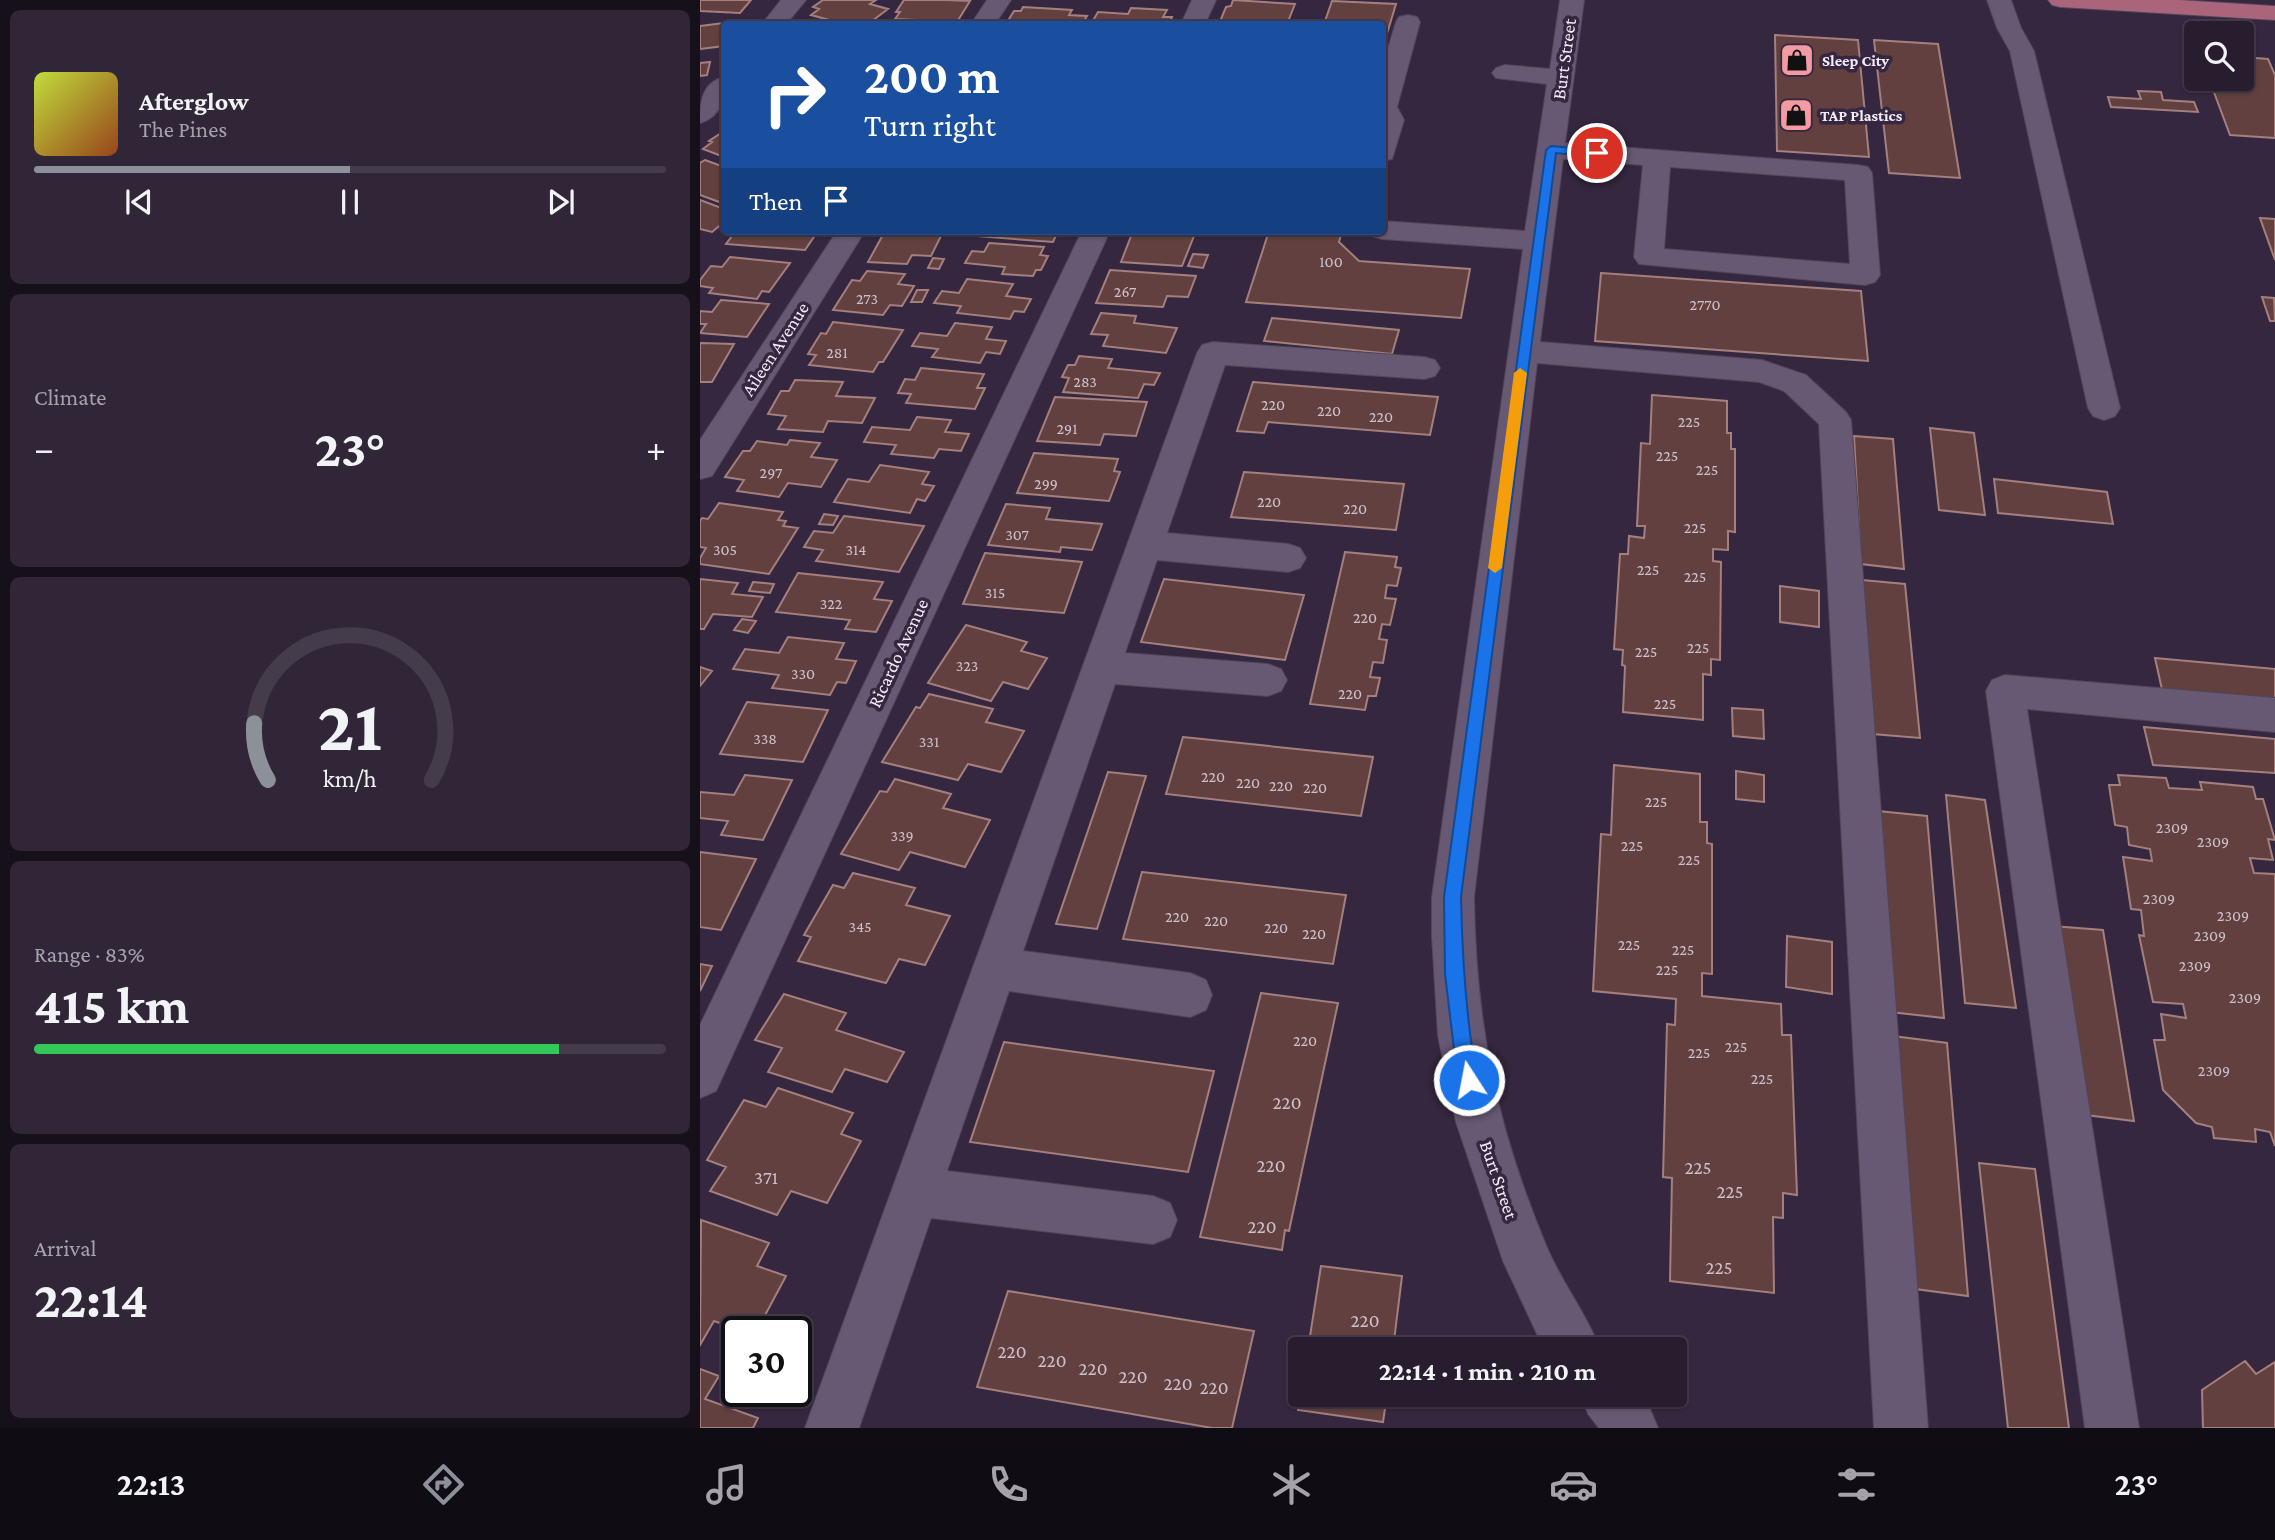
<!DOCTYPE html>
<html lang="en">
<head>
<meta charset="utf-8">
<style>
	body { margin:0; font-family:"Crimson Pro",serif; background:#302637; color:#f1f3f6; height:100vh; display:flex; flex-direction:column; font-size:26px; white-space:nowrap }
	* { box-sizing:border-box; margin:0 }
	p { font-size:23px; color:#a5a2aa }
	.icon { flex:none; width:38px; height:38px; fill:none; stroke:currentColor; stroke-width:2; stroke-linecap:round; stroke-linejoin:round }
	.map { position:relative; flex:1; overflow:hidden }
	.panel { display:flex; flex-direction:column; gap:10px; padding:10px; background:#16101a; width:700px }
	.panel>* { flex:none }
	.guide { position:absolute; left:21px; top:21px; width:665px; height:214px; border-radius:7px; box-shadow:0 2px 5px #0004,0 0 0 2px #443b4b; background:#1a4fa0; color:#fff; overflow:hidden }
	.controls { position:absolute; left:1484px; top:21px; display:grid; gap:14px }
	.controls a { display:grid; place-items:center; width:70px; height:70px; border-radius:7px; background:#281d2f; box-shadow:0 2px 5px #0004,0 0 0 2px #443b4b; font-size:35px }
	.speed { position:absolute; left:21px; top:1316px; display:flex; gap:14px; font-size:35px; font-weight:700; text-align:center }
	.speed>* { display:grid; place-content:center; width:91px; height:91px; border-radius:50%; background:#281d2f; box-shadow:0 2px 5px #0004,0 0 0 2px #443b4b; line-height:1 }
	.speed .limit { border:4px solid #111; border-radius:10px; background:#fff; color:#111 }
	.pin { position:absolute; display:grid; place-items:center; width:60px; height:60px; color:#fff; margin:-30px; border:4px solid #fff; border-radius:50%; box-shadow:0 2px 7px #0007 }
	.me { position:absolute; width:77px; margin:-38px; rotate:349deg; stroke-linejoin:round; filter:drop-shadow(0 0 5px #0008) }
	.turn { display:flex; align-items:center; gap:24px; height:147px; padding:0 28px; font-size:32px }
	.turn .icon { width:91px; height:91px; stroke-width:2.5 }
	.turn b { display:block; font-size:49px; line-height:60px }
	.then { display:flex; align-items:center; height:66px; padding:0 28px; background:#0003; gap:14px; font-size:26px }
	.big { font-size:52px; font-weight:700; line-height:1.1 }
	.panel .tile { flex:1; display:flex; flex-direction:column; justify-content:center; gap:10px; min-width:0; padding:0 24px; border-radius:10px; background:#302637 }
	.panel .dial { align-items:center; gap:0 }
	.dial svg { height:182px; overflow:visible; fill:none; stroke:#443b4b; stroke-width:7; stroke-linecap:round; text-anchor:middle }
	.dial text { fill:#f1f3f6; stroke:none }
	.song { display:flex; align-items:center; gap:21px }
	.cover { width:84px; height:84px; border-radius:10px; background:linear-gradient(135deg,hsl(70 70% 55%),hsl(20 70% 35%)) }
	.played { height:7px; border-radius:4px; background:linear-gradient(90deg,#8c9099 50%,#443b4b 50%) }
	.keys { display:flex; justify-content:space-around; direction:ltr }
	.heat { display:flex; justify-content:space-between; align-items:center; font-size:38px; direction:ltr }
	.charge { height:10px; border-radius:5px; background:linear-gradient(90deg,#34c759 83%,#443b4b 0) }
	.trip { position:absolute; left:588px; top:1337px; width:399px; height:70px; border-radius:7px; background:#281d2f; box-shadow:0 2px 5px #0004,0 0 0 2px #443b4b; font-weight:700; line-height:70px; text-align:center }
	.dock { display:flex; height:112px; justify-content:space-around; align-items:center; background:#100c13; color:#a5a2aa }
	.dock .icon { width:49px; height:49px }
	.dock .active { color:#8c9099 }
	.dock b { font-size:32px; color:#f1f3f6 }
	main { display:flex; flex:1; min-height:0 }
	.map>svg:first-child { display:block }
</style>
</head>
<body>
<main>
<section class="panel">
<div class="tile">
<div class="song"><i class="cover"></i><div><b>Afterglow</b><p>The Pines</p></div></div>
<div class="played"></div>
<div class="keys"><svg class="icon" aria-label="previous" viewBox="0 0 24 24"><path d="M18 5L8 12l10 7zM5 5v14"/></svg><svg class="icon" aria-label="pause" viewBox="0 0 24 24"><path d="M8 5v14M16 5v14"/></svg><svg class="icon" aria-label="next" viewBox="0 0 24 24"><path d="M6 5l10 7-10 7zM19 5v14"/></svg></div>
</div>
<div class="tile"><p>Climate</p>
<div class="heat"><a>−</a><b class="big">23°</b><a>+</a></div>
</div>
<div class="tile dial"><svg viewBox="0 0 100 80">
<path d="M14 69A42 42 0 1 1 86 69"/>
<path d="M14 69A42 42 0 0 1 8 44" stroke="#8c9099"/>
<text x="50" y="56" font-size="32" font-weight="700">21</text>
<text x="50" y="72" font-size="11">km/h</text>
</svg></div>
<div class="tile"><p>Range · 83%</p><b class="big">415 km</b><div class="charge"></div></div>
<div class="tile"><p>Arrival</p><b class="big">22:14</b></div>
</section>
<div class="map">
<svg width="1575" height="1428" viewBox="0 0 1575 1428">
	<rect width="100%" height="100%" fill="#35273f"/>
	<!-- building -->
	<path fill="#61403f" stroke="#a47f7d" stroke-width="2" d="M0,0H51L40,13L0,11Z
		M123,0H176L170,4L188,9L168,24H144L111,15L119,9L113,7Z
		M204,0H246L270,1L257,22L195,19L200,12H196Z
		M533,0L595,4L587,24H522L524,21L521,19L526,7L531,6Z
		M632,1L696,4L682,50V24H624Z
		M323,7L372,10L369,15L387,16L382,24H306L314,11H321Z
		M431,8L467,10L463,17H472L469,24H391L398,12L428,14Z
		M40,21L39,24H24V46L0,49V26Z
		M1075,35L1158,40L1169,157L1077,151Z
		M1174,40L1238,44L1260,178L1189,173Z
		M1542,57L1568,59L1575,75V138L1530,135L1509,79H1542Z
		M10,62L7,75L0,76V63Z
		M1438,91L1461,92L1463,100L1494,102L1498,112L1411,107L1408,97L1441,99Z
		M24,131V157L3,149L12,142L9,141Z
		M5,160L24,167L22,203L0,195V163Z
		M0,200L24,209V222L12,232L0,229Z
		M1560,218L1575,219V260Z
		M36,231H118L105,250L26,244Z
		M185,231H240L238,236H241L231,256L212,255L207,264L168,262Z
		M278,231H358L353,242L275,236Z
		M433,231H480L478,235L494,236L482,266L421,262Z
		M569,231H642L639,242L659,261L770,269L761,318L546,302Z
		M289,243L344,247L340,255L348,256L341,270H336L333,276L302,274L305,267L265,263L272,251L284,252Z
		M493,254L508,255L503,268L488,266Z
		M30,257L90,263L69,292L62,291L57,299L9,293L13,288L0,286V280L11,266L22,267Z
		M233,258L244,259L239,269L228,268Z
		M410,270L496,276L488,297L467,296L463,307L396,303Z
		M167,271L205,274L198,284L214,286L202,306L190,305L183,315L133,310L152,280L160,281Z
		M901,273L1161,291L1168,361L895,341Z
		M267,279L313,284L306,296L331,299L324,312L314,311L310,319L257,313L261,306L234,303L242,291L259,293Z
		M217,290H228L222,302H211Z
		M1562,297L1574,298L1575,321H1570Z
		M21,300L69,304L47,337L0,333L6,324H0V311L12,312Z
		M401,313L436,316L434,323L477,328L466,353L403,346L408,335L391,334Z
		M572,318L699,330L692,354L564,341Z
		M133,322L203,330L183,362H179L173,372L109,365L116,355L108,354L121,333L126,334Z
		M255,323L292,327L286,339L306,341L300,354L286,352L280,363L232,357L238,349L212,346L220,333L247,336Z
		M0,343L34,344L12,382H0Z
		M379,356L412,359L408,368L460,373L454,385L444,384L438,398L363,392L369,378L362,377L368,365H375Z
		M221,368L284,374L277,388H285L275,409L206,403L211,394L198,393L205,379L215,380Z
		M95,380L143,382L136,396L175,398L162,423L128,421L123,432L78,429L86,416L68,414L81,391H89Z
		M553,382L738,397L730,435L568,422L564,433L537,431Z
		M952,395L1027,401V433H1031V449H1035V532L1028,531V550L1013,549V561L1021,562L1020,660L1011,659V675L1003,674V720L923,712L925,666L922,665L923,650L914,649L920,554H928L929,536L944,538L945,526H937L941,443L950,444Z
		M355,397L447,402L436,436L404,434L400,445L337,441Z
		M217,417L251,420L245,432L269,434L261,451L239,449L234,458L191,454L196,445L164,442L172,427L210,430Z
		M1230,428L1274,433L1285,515L1239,510Z
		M1154,436L1193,439L1204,569L1161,564Z
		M90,440L120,443L111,457L137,460L121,487L88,483L79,497L37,491L44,480L25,477L43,451H50L57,441L87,445Z
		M334,453L418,459L414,471L420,472L409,501L317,493Z
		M180,465L229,472L222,484L234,486L225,501L217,499L210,513L134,502L148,479L169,482Z
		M544,472L704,484L696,530L531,517Z
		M1294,479L1407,492L1413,524L1298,513Z
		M19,503L83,512L78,520L86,521L83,526L98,528L69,574L0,564V558L6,548L0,547V521L2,518L8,519Z
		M306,504L350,508L346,519L402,524L392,550L361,547L360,552L288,545Z
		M124,514L138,516L133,525L119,524Z
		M144,516L224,526L199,572L116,561L123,550L104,547L114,531L133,533Z
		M645,552L697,557L695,567L701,568L697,586L687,585L685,598L696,599L690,625L682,624L679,639L687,640L683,663L673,662L670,677L680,678L676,696H668L665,710L610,704Z
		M285,553L382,562L364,613L263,604Z
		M98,573L183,582L174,599L192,601L176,632L145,629L150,620L76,612Z
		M0,579L38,583L32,594L63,597L52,617L13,614L4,629H0Z
		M464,579L604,595L585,660L441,642Z
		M1162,580L1205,584L1220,738L1172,734Z
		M53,582L74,584L70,593L49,591Z
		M1080,586L1119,591V627L1080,622Z
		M42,619L56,621L48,633L34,630Z
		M266,625L327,642L321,651L347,658L328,689L303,682L291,701L228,683Z
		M88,637L144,643L136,659L156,661L146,683L137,682L130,695L72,688L79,675L33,669L45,649L79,653Z
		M1455,658L1575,669V704L1463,694Z
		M0,667L12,671L0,686Z
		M229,694L293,709L286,722L324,731L301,772L268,764L258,780L182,762L216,707L220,708Z
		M47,702L128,710L103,762L20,754Z
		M1032,708L1063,710L1064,739L1033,736Z
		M1444,727L1575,739V773L1453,765Z
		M483,737L673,757L661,816L466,794Z
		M914,765L1000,774V822H1007V843L1012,844V974L1002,973V996L1081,1004L1082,1035H1091L1097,1195L1083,1193V1218L1073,1217L1074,1293L970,1281L972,1178L963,1177L967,1024L975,1025L976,999L893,991L901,834L911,835Z
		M1036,771L1064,775V802L1036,799Z
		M408,772L446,776L397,929L356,924Z
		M45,775L92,780L63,840L21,835L28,821L0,818V792L34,795Z
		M1418,775L1466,778L1469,788L1502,790L1500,782L1553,787L1556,799H1563L1575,840L1568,839L1573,860L1550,858L1554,873L1575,874V1146L1570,1132L1555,1129L1556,1142L1514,1138L1512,1127L1496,1123L1463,1090L1454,1040H1465L1461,1014L1486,1018L1483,1004L1453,1002L1439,935L1444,936L1441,910L1431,909L1423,857L1452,861L1450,849L1429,845L1427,827L1415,825L1409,785H1420Z
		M195,779L251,794L243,808L290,820L265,867L210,852L199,870L141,854L180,791L187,792Z
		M1246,795L1285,800L1316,1008L1265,1003Z
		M1178,811L1227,816L1244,1018L1190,1012Z
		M0,852L56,859L21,930L0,927Z
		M442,872L646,895L633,964L423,939Z
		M153,873L215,888L206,905L250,916L225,965L199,959L186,983L98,961L111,937L104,935L133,885L144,888Z
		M1352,926L1403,930L1434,1121L1378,1114Z
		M1087,936L1132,942V994L1086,987Z
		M0,964L12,966L0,991Z
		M561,993L638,1003L589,1231L585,1230L582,1250L500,1237Z
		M84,994L146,1013L136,1030L204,1052L187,1082L145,1069L132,1092L68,1072L82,1048L55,1040Z
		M1193,1036L1247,1043L1268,1296L1208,1288Z
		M304,1042L514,1071L488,1172L270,1142Z
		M78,1088L153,1113L141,1134L161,1141L127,1203L91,1191L77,1215L10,1191L26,1167L7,1160L44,1100L66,1107Z
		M1279,1163L1335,1169L1369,1428H1308Z
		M1,1220L69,1243L57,1266L86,1276L56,1332H45L14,1321L0,1345Z
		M621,1266L702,1276L693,1349H608Z
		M308,1291L554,1331L532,1428H512L277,1387Z
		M1545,1361L1556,1374L1575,1362V1428H1503L1502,1390Z
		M0,1369L19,1376L5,1399L58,1418L53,1428H0Z
		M600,1395H687L683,1422L598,1410Z"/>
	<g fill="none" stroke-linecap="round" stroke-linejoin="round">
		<!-- minor casing -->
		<g stroke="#514559" stroke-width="2">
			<path id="minor" d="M81,0H106L86,24H62Z
				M287,0H311L295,24H271Z
				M492,0H516L505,24H481Z
				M860,0H884L865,143L1158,165L1168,167L1172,173L1180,275L1175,282L1165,285L939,264L934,257L943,165L863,159L840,342L1062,360L1106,375L1146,412L1151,420L1228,1428H1174L1119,424L1084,391L1059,382L837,363L774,897C776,1028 797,1129 848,1250C863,1284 887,1315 900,1349H844L803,1261L756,1122L738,1036L732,937V897L823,249L682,239L672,236L668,231H682V221L825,231L847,84L796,78L792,73L796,68L805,65L850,69ZM970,167L1145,180L1150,264L964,249Z
				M1287,0H1311L1321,28L1334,51L1420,408L1415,416L1404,420L1393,416L1388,408L1310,51L1297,28Z
				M708,15L717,17L720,22L697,107L704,120L692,159L682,161V68L696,22L699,17Z
				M24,77C26,96 22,117 0,123C0,103 1,83 24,77Z
				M137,231H165L12,476L0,479V440Z
				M382,231H410L16,1091L0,1098V1025Z
				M513,342L724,357L735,360L740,368L735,376L724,379L525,365L467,533L588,544L600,548L606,558L600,568L588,572L457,560L425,653L568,664L581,669L587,680L581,691L568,696L415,684L323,951L490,973L506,980L512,995L506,1010L490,1017L309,991L247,1171L453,1196L470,1203L477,1220L470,1237L453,1244L231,1218L159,1428H105L497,353L502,345Z
				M1305,675L1575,698V732L1327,709L1439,1428H1385L1286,691L1292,680Z
				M881,1395H939L950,1409L958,1428H899L888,1414Z"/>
		</g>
		<!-- major casing -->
		<g stroke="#514559" stroke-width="2">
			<path id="major" d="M1348,0H1479L1575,6V20L1360,7L1352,5Z"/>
		</g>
		<!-- minor -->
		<use href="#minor" fill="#675873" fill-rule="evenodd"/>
		<!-- major -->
		<use href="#major" fill="#ab657b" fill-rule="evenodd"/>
	</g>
	<!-- route -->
	<path fill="#1a73e8" stroke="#114b97" stroke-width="2" d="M851,146L897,150L902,153L897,157L856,153L761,897C762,950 765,1002 773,1055C775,1066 781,1076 776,1086L769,1089L763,1086L755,1057L745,974L744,897L846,150Z"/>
	<!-- slow -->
	<path fill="#f59e0b" d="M820,368L827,373L802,568L795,573L788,568L814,373Z"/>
	<!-- icons -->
	<defs>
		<g id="shop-square" transform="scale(1.75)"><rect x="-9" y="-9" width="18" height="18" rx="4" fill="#f49aa3" stroke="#35273f"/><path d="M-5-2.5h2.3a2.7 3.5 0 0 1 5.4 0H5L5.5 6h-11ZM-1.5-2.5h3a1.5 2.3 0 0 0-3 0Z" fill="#111"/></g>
	</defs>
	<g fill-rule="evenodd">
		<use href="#shop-square" x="1097" y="60"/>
		<use href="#shop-square" x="1096" y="115"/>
	</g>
	<g text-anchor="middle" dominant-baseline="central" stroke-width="7" stroke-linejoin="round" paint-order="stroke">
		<!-- far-poi labels -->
		<g font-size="16" font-weight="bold" fill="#f4ebfb" stroke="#35273f" text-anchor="start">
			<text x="1122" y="60">Sleep City</text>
			<text x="1120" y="115">TAP Plastics</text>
		</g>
		<!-- number labels -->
		<g font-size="16" fill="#cfc0cc">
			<text x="631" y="261">100</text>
			<text x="425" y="291">267</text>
			<text x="167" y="298">273</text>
			<text x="1005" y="304">2770</text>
			<text x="137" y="352">281</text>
			<text x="385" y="381">283</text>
			<text x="573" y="404">220</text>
			<text x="629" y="410">220</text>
			<text x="681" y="416">220</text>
			<text x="989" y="421">225</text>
			<text x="367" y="428">291</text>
			<text x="967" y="455">225</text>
			<text x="1007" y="469">225</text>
			<text x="71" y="472">297</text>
			<text x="346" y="483">299</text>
			<text x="569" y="501">220</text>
			<text x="655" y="508">220</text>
			<text x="995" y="527">225</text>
			<text x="317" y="534">307</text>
			<text x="25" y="549">305</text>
			<text x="156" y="549">314</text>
			<text x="948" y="569">225</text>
			<text x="995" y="576">225</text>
			<text x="295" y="592">315</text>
			<text x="131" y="603">322</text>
			<text x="665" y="617">220</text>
			<text x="998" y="647">225</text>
			<text x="946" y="651">225</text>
			<text x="267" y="665">323</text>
			<text x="103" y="673">330</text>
			<text x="650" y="693">220</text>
			<text x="965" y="703">225</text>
			<text x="65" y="738">338</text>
			<text x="229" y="741">331</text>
			<text x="513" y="776">220</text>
			<text x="548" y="782">220</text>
			<text x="581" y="785">220</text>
			<text x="615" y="787">220</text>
			<text x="956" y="801">225</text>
			<text x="1472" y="827">2309</text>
			<text x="202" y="835">339</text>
			<text x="1513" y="841">2309</text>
			<text x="932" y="845">225</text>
			<text x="989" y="859">225</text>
			<text x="1459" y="898">2309</text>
			<text x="1533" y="915">2309</text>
			<text x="477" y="916">220</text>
			<text x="516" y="920">220</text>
			<text x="160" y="926">345</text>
			<text x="576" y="927">220</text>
			<text x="614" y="933">220</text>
			<text x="1510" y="935">2309</text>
			<text x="929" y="944">225</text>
			<text x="983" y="949">225</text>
			<text x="1495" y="965">2309</text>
			<text x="967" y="969">225</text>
			<text x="1545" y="997">2309</text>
			<text x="605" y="1040">220</text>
			<text x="1036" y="1046">225</text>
			<text x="999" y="1052">225</text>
			<text x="1514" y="1070">2309</text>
			<text x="1062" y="1078">225</text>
		</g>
		<!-- street labels -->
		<g font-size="19" fill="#f4ebfb" stroke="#35273f">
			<text transform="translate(864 59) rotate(-82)">Burt Street</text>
			<text transform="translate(75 349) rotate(-57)">Aileen Avenue</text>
			<text transform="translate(198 653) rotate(-65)">Ricardo Avenue</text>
			<text transform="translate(799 1180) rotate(71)">Burt Street</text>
		</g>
		<!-- near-number labels -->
		<g font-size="19" fill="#cfc0cc">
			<text x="587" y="1102">220</text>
			<text x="571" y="1165">220</text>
			<text x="998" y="1167">225</text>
			<text x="66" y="1177">371</text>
			<text x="1030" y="1191">225</text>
			<text x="562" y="1226">220</text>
			<text x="1019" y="1267">225</text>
			<text x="665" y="1320">220</text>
			<text x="312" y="1351">220</text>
			<text x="352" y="1360">220</text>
			<text x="393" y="1368">220</text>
			<text x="433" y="1376">220</text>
			<text x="478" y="1383">220</text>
			<text x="514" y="1387">220</text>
		</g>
	</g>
</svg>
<div class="controls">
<a><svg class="icon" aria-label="search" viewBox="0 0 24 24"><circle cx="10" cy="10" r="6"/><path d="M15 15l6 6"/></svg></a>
</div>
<div class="speed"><div class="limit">30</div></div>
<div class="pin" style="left:897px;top:153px;background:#d93025"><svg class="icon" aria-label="arrive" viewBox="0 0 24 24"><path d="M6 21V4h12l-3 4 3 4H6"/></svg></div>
<svg class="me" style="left:769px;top:1080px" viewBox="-20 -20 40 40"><circle r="17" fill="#1a73e8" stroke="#fff" stroke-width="3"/><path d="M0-11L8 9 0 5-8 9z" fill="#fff"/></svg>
<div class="trip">22:14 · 1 min · 210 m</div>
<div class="guide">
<div class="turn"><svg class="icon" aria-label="right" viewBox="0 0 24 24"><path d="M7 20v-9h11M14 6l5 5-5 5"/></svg><div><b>200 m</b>Turn right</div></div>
<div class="then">Then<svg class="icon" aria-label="arrive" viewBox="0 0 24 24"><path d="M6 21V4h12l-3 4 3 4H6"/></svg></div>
</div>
</div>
</main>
<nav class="dock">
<b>22:13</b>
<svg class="icon active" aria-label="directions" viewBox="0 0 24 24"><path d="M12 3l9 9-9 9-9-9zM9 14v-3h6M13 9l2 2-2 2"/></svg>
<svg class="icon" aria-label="music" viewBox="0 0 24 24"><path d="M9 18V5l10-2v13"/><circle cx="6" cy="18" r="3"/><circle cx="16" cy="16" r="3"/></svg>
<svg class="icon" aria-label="phone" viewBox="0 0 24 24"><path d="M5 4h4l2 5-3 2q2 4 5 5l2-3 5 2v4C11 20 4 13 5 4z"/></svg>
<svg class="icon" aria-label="climate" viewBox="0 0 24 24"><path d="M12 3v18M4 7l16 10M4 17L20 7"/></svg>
<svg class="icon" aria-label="car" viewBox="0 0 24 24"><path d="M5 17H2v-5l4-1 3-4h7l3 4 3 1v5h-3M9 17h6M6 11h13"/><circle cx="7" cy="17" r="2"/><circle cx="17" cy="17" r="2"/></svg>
<svg class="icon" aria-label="filters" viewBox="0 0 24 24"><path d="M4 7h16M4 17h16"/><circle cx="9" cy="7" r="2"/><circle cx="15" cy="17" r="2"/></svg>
<b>23°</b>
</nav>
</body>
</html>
